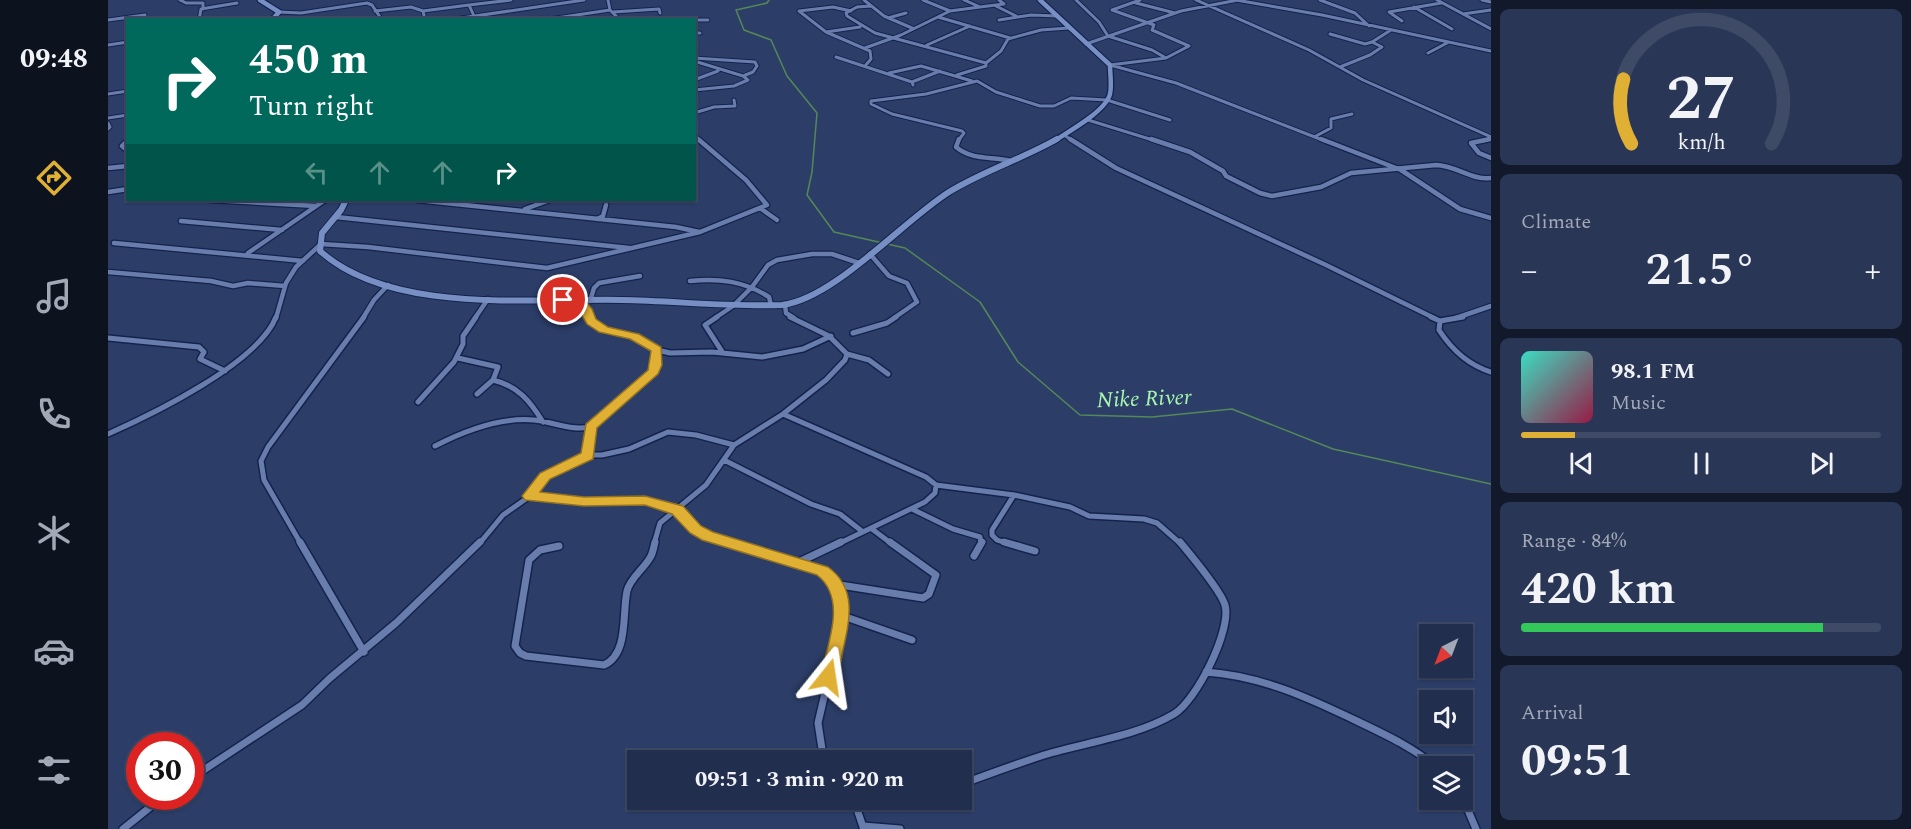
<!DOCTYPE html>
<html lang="en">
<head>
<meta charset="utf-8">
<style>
	body { margin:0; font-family:Spectral,serif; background:#293655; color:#f1f3f6; height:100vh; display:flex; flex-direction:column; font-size:22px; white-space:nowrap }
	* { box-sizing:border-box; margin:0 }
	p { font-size:20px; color:#a2a8b6 }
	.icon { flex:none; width:33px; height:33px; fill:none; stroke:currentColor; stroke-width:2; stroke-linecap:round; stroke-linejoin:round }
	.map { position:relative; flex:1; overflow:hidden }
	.sheet { display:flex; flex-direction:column; gap:9px; padding:9px; background:#12192b; width:420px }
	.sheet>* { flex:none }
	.guide { position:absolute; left:18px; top:18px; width:570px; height:183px; border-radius:0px; box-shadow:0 2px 4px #0004,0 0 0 2px #3e4a66; background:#00695c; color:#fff; overflow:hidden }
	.needle { width:39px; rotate:222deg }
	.tools { position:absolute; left:1311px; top:624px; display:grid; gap:12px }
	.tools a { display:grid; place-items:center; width:54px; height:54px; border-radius:0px; background:#212e4e; box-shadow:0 2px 4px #0004,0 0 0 2px #3e4a66; font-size:30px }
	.speed { position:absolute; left:18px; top:732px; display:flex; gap:12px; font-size:30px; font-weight:700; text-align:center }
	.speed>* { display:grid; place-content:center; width:78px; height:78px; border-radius:50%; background:#212e4e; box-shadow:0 2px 4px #0004,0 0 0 2px #3e4a66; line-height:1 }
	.speed .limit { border:9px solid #d22; background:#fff; color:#111 }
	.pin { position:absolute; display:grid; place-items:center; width:51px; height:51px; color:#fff; margin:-26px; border:3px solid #fff; border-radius:50%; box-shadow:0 2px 6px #0007 }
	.me { position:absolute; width:66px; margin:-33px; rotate:15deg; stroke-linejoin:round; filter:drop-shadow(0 0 4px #0008) }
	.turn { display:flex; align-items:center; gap:21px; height:126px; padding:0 24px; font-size:27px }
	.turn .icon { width:78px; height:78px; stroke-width:2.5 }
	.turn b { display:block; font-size:42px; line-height:51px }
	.lanes { display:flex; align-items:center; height:57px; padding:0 24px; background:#0003; justify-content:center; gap:30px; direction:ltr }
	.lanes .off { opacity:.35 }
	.big { font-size:45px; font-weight:700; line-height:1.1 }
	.sheet .widget { flex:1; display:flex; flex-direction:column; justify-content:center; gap:9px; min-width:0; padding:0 21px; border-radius:9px; background:#293655 }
	.sheet .dial { align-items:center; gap:0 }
	.dial svg { height:156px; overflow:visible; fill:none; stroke:#3e4a66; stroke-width:7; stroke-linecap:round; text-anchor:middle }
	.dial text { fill:#f1f3f6; stroke:none }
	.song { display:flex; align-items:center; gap:18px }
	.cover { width:72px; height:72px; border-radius:9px; background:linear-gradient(135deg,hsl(170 70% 55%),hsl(340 70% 35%)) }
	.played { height:6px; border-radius:3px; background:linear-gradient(90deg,#e0b034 15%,#3e4a66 15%) }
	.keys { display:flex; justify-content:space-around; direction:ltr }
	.heat { display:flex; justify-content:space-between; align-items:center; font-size:33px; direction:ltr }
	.charge { height:9px; border-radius:4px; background:linear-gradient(90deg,#34c759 84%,#3e4a66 0) }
	.trip { position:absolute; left:519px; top:750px; width:345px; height:60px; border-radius:0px; background:#212e4e; box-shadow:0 2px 4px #0004,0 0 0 2px #3e4a66; font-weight:700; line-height:60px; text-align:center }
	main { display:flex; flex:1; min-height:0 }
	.dock { display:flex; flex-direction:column; width:108px; justify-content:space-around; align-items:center; background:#0d121f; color:#a2a8b6 }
	.dock .icon { width:42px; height:42px }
	.dock .selected { color:#e0b034 }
	.dock b { font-size:27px; color:#f1f3f6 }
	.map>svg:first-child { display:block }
</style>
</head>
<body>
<main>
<nav class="dock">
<b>09:48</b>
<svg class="icon selected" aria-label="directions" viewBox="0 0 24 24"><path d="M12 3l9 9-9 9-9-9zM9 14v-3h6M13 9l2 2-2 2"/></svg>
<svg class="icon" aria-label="music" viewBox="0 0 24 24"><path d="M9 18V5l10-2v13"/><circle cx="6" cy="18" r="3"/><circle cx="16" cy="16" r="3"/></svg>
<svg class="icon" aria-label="phone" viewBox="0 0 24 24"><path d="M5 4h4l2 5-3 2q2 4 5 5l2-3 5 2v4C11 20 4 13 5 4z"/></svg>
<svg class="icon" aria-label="climate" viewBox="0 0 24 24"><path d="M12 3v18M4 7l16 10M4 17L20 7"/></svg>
<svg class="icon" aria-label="car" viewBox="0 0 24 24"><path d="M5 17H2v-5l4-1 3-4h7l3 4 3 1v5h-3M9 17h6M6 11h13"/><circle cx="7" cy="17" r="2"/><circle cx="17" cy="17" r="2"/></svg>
<svg class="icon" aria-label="filters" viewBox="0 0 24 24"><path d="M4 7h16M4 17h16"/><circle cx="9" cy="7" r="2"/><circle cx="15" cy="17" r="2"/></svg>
</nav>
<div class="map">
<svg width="1383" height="829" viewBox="0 0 1383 829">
	<rect width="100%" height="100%" fill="#2c3e68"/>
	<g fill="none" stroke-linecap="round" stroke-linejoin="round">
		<!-- stream -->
		<path stroke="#548858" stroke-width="1.5" d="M661,0L659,3L628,10L636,30L663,40L679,76L709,113L704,172L699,195L726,232L775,243
			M779,244L797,248L872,302L910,362L972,415L1044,417L1124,409L1225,449L1383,484"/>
		<!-- street-far3 casing -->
		<g stroke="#14234c" stroke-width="5">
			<path id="street-far3" d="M72,0L78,3H95V9
				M500,0L502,10L512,20
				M756,0L776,16L804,28
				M815,0L842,11
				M856,0L872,7L896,4L891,0
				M968,0L991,22L1000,36L1044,50L1058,58
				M1088,0L1201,50L1255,80L1383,137
				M1128,0L1214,15L1383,51
				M1212,0L1247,13L1261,26
				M1329,0L1383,29
				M1374,0L1383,2
				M1028,3L1067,13
				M361,5L403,0
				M763,6L749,7L738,13L739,16L767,33L878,63
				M888,6L908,16
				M1306,7L1344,29
				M267,11L303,7L315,11L361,5L366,16
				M315,11L317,20
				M743,11L725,7L691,11L718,32L762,51L763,59L757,66
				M171,12L193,13L259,3L264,5L274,20
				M505,12L551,9L552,13
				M1355,14L1383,10
				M830,17L902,38
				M780,18L798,13
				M0,20L37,15
				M91,20L93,9L129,3
				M340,20L476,0
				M435,20L502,10
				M586,20H600
				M891,20L923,15L949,16
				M1294,21L1281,12L1333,3
				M718,32L752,27
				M586,33H592
				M1222,34L1257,44L1264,42
				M978,44L1073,11L1130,0
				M0,45L20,42
				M819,45L862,26
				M757,48L793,35L842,11L872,7
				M1320,53L1339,43
				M728,57L804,82L805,85
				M586,58L647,62L649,66L645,72L635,76
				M586,61L635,76L640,80L626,86L586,90
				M1002,65L1068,83L1217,141
				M1002,65L1058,58L1081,46L1044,30L1046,25L1004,10L1032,0
				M1232,67L1262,55L1274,47L1264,42L1283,30
				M781,73L813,66L864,81
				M849,75L878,66V63L893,51L900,39L933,30L961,28
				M586,80L610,71
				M804,82L832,71
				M0,94L20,91
				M763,101L818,94L869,81L888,92L932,106H946L963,98L999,100L1062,120
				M763,101V104L784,114L854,131L856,133L850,141
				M586,113L606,107L627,106L626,100
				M0,118L20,115
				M980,120L1048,141
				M0,123L2,127L0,129
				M956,135L965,141
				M586,136L591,141
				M1208,136L1223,128V119L1244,114
				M1375,141L1383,139"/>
		</g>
		<!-- street-far2 casing -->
		<g stroke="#14234c" stroke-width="7">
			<path id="street-far2" d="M851,139L848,147C865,161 883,156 903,161
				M962,139L1008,168L1218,265L1326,318
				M1043,139L1082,152L1115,171L1118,176L1152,193L1164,196L1213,187L1243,173L1328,165C1347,165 1365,181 1383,178
				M1213,139L1293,170L1352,209L1383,218
				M1382,139L1363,143L1371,153L1383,158
				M19,141L14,146L20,151
				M0,168L20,166
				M0,192L20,189
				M103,200L208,206
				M309,200L568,227L591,232
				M652,208L669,220
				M417,209L442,200
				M228,217L521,248
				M490,219L495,216L498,205
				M73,221L174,230
				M6,243L195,261
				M140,253L217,200
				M762,254L781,276L799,283L809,302L786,318
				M0,272L103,281L125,286L140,283L177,286
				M582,281C611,278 636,281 661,297L663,305
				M470,300L482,318
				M482,301L486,288L491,283L532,276
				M677,304L678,313L686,318
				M168,318L178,283L188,267L213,244L260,247L439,268L592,232L659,205L638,180L590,139
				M255,318L266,300L280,285
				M367,318L380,299
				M607,318L625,306L644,287L660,265L669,260L704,254H724L751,263
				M1348,318L1383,306"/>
		</g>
		<!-- street-far1 casing -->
		<g stroke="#14234c" stroke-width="8">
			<path id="street-far1" d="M481,317L488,326L496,330L526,336L549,350L562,353L604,352L654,357L695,349L723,336
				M609,317L597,325L615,353
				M1323,317L1332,321L1355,317
				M1332,321L1331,330C1344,350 1360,365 1383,372
				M745,333L779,323L788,317
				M0,338L91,347L96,352L92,359L117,371
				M739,354L761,360L780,374
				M350,358L390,367L385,380L369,394
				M385,380C410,386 422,401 435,422
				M310,402L346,362L355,344V336L368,317
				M675,414L818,477L828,485L906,495L962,507L981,516L1036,519L1049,523L1073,544
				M0,434C45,414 150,363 168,317
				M327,446C356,431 393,417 426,420C446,422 462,431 482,427
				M480,455L482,427L545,371L549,350
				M616,460L703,504L732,514L755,532
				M422,496L476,501L537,500L570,510L587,530L623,544
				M804,509L845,529L872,537L873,544
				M764,529L784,544
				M193,544L156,480L153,461L160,447L256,317
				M371,544L395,515L422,496L433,480L444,471L480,455H494L521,449L560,432L588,435L626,445
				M546,544L552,523L598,485L626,445L675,414L718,380L737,360L739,354L721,336L682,317
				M730,544L817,502L827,493L828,485
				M901,544L889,540L884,535V530L906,495"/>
		</g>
		<!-- street casing -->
		<g stroke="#14234c" stroke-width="10">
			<path id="street" d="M192,542L256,652
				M618,542L705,567L722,577L731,593L735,616L710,723L714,749L722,760
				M896,542L927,551
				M451,546L432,550L421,560L407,646L412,653L418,656L496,665C521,654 514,613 519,591C522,578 537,568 543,556C545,552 546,546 547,542
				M866,556L874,542
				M689,563L733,542
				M726,584L815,598L821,594L828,575L782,542
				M735,616L804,640
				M1098,672C1154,676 1201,698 1251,722C1278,735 1304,747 1327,766
				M82,779L194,705L222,678L288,623L372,542
				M854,784C881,774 908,764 936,755C978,742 1027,737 1066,714C1088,701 1124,630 1117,605C1113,591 1082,554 1072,542
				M1354,796L1368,829
				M746,800L755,827
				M755,826L792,829
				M15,829L56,796"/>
		</g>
		<!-- secondary-far1 casing -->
		<g stroke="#14234c" stroke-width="7">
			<path id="secondary-far1" d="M152,0L171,12L164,20
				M932,0L1002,65C1002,74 1004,86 1002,94C998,111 960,132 946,141"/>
		</g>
		<!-- secondary casing -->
		<g stroke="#14234c" stroke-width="8">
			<path id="secondary" d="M238,200L233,210L214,233L212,251C283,315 424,298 514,300C567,301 621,307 674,305C726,299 795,221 841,192C875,171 914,159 949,139"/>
		</g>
		<!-- street-far3 -->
		<use href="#street-far3" stroke="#697dad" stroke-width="3"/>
		<!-- street-far2 -->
		<use href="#street-far2" stroke="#697dad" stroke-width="4.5"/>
		<!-- street-far1 -->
		<use href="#street-far1" stroke="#697dad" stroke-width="5"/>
		<!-- street -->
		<use href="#street" stroke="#697dad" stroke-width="7"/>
		<!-- secondary-far1 -->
		<use href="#secondary-far1" stroke="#788fc4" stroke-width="4.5"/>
		<!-- secondary -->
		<use href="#secondary" stroke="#788fc4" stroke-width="6"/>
	</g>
	<!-- route -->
	<path fill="#e0b034" stroke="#927222" stroke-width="1.5" d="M455,296L475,298L484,309L488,319L500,327L531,334L553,347L554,365L550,374L489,428L485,459L442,479L432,492L476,497L537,496L575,506L593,526L605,532L720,567C749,588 742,619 735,650C733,660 732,672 727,682L720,684L714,682L712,677C719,646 740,599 709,575L594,540L582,533L564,514L537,505L476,506L417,500L414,496L432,473L473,453L478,424L540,370L543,351L522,339L491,332L479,324L467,304L451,302V297Z"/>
	<g text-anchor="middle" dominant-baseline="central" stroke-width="6" stroke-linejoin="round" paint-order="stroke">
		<!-- water labels -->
		<g font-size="22" font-style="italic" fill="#a8f5ae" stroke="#2c3e68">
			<text transform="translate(1036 399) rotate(-2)">Nike River</text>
		</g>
	</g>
</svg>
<div class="tools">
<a><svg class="needle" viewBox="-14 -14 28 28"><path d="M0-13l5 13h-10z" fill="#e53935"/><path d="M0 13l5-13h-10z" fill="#a2a8b6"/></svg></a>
<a><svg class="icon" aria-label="sound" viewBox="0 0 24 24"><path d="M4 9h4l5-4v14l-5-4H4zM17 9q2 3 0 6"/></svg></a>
<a><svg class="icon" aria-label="layers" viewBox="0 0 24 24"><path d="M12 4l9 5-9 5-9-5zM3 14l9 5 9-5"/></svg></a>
</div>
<div class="speed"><div class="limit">30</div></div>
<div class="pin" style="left:455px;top:300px;background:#d93025"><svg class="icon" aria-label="arrive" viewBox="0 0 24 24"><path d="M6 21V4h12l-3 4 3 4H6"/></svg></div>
<svg class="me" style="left:720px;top:677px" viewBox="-20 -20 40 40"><path d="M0-17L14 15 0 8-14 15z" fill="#e0b034" stroke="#fff" stroke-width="4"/></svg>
<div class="trip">09:51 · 3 min · 920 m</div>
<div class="guide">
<div class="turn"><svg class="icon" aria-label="right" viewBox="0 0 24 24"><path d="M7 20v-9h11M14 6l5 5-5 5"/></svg><div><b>450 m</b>Turn right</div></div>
<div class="lanes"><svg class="icon off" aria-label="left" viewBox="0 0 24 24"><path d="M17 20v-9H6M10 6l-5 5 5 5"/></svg><svg class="icon off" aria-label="ahead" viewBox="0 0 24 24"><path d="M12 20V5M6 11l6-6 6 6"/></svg><svg class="icon off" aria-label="ahead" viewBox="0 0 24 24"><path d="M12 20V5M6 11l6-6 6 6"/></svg><svg class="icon" aria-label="right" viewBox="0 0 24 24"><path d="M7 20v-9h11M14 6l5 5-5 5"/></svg></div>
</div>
</div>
<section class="sheet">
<div class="widget dial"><svg viewBox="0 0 100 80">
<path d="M14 69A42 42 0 1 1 86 69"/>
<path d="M14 69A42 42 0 0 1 10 36" stroke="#e0b034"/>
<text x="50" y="56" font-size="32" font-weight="700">27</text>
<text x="50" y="72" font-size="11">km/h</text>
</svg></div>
<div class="widget"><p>Climate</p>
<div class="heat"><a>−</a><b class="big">21.5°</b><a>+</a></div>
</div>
<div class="widget">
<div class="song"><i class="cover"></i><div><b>98.1 FM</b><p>Music</p></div></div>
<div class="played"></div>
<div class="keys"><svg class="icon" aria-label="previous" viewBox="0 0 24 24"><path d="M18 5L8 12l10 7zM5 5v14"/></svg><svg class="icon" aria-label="pause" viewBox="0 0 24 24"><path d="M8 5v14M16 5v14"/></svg><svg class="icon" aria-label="next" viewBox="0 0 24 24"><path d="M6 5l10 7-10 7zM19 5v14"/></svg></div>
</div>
<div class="widget"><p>Range · 84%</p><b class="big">420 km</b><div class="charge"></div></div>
<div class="widget"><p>Arrival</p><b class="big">09:51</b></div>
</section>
</main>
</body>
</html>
